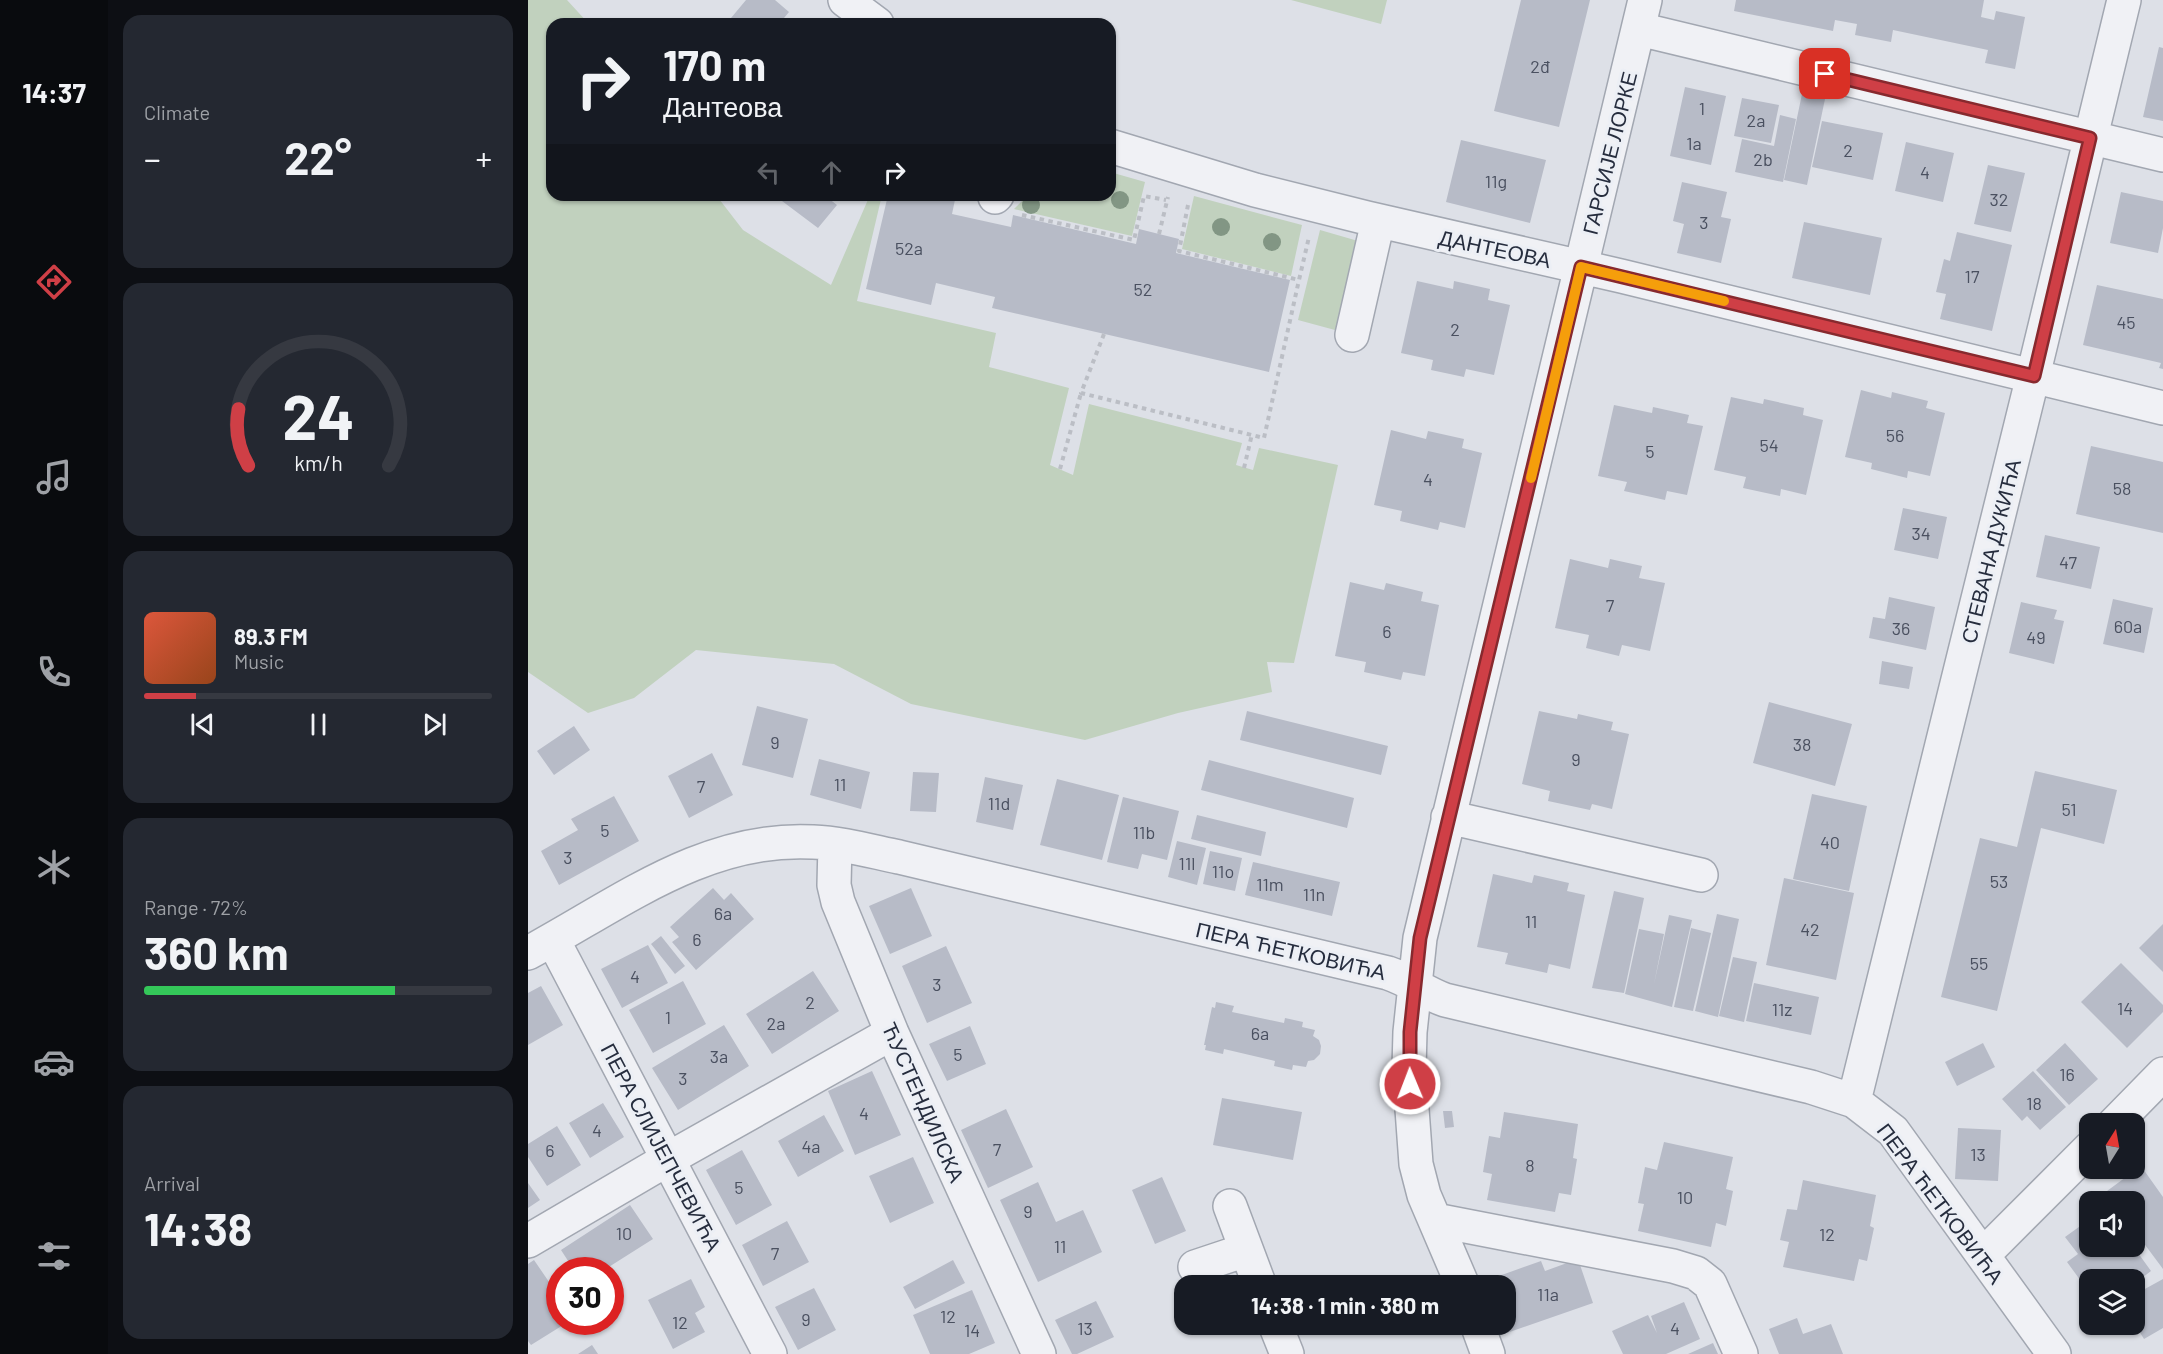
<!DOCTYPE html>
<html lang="en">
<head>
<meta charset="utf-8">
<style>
	body { margin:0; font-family:Barlow,sans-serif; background:#242831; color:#f1f3f6; height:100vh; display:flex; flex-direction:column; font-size:22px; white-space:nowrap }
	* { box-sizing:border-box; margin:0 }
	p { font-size:20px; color:#9ea1a6 }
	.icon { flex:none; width:33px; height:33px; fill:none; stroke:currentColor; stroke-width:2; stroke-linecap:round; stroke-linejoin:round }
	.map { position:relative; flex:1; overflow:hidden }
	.panel { display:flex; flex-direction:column; gap:15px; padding:15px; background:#0d0f14; width:420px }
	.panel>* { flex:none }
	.guide { position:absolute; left:18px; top:18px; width:570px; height:183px; border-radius:18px; box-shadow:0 2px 4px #0004; background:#171b24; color:#f1f3f6; overflow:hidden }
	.needle { width:39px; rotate:11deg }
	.tools { position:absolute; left:1551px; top:1113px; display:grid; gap:12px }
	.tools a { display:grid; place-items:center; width:66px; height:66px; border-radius:12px; background:#171b24; box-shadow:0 2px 4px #0004; font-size:30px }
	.speed { position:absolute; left:18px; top:1257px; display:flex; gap:12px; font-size:30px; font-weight:700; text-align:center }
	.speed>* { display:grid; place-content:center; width:78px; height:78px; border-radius:50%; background:#171b24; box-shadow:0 2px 4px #0004; line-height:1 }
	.speed .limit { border:9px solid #d22; background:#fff; color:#111 }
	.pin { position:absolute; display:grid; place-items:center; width:51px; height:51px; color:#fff; margin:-26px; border-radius:12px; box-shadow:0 3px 9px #0006 }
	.me { position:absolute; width:66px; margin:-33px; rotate:359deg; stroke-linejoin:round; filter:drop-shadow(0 0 4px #0008) }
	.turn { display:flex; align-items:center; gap:21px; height:126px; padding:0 18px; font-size:27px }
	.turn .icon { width:78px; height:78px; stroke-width:2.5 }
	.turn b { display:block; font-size:42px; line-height:51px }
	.lanes { display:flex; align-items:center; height:57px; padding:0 18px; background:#0003; justify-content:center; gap:30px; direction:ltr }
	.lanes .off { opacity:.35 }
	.big { font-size:45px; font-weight:700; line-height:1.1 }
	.panel .card { flex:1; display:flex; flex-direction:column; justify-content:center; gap:9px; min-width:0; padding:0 21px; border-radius:18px; background:#242831 }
	.panel .dial { align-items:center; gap:0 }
	.dial svg { height:156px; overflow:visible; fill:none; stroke:#363941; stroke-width:7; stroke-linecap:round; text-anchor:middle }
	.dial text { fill:#f1f3f6; stroke:none }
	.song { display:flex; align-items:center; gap:18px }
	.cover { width:72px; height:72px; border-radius:9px; background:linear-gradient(135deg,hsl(10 70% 55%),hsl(20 70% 35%)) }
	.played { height:6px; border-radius:3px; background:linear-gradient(90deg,#cf3f46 15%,#363941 15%) }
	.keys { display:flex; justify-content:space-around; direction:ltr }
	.heat { display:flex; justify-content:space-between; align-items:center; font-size:33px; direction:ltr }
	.charge { height:9px; border-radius:4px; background:linear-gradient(90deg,#34c759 72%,#363941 0) }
	.trip { position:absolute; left:646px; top:1275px; width:342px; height:60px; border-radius:18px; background:#171b24; box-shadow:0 2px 4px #0004; font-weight:700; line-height:60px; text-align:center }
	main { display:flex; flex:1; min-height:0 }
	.tabs { display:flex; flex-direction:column; width:108px; justify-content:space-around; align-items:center; background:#090b0e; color:#9ea1a6 }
	.tabs .icon { width:42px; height:42px }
	.tabs .active { color:#cf3f46 }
	.tabs b { font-size:27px; color:#f1f3f6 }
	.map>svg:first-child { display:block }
</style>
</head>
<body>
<main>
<nav class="tabs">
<b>14:37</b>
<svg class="icon active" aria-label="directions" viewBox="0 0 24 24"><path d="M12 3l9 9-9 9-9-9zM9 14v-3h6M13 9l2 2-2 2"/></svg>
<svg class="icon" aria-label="music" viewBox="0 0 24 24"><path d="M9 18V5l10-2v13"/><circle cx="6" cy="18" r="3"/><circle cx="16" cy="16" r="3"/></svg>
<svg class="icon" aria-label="phone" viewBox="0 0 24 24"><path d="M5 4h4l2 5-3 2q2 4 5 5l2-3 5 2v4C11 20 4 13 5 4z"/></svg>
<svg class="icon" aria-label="climate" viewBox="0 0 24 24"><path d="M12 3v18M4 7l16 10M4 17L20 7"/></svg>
<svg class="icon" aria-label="car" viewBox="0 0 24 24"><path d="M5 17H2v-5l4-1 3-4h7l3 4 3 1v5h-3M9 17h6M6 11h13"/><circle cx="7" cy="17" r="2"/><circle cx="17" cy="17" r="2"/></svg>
<svg class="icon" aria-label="filters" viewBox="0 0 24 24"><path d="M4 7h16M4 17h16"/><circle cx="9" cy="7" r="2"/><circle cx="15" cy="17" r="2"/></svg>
</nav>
<section class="panel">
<div class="card"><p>Climate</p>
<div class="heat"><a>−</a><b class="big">22°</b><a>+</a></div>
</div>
<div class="card dial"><svg viewBox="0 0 100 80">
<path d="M14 69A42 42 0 1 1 86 69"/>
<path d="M14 69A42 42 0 0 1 9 40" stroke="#cf3f46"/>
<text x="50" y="56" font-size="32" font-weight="700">24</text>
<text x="50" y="72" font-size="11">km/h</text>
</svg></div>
<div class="card">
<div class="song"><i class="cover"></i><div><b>89.3 FM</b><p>Music</p></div></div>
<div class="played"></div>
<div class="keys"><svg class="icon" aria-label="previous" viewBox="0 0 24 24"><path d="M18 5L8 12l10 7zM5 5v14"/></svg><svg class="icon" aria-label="pause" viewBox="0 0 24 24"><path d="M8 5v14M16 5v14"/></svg><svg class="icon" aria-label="next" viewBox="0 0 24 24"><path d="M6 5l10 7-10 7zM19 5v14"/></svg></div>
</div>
<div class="card"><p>Range · 72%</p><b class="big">360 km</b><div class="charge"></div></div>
<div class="card"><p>Arrival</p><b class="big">14:38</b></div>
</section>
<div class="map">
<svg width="1635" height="1354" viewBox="0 0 1635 1354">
	<rect width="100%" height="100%" fill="#dde0e7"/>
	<!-- green -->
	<path fill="#c1d1be" d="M0,0H39L61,24H24V195H188L215,230L303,285L342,195H354L329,301L468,333L461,367L541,388L522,465L545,475L561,404L714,443L708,465L725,470L731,448L810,465L766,663L739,662L744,692L650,713L557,740L383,704L306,664L168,650L106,698L60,713L0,672Z
		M763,0H859L853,24Z
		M582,172L617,182L604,236L486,209L500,195H582Z
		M666,196L774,225L763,276L654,249Z
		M792,230L837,243L818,333L770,320Z"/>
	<!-- building -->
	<path fill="#b7bbc7" d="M218,0H247L261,12L251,24H198Z
		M993,0H1062L1031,127L966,111Z
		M1208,0H1456L1453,17L1466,20L1468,11L1497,17L1487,69L1457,63L1460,50L1365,30L1363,42L1327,35L1329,24L1307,20L1305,31L1206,11Z
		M1631,47L1635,48V121L1615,117Z
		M1157,87L1198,96L1183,165L1142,156Z
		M1274,94L1297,99L1279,185L1256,180Z
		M1214,98L1251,105L1243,143L1206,136Z
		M1252,115L1268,119L1255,182L1207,172L1214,139L1246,146Z
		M1294,121L1355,133L1345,180L1284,167Z
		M933,140L1018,160L1002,223L918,202Z
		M1378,142L1426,153L1415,202L1367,191Z
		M1460,165L1497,173L1483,232L1446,224Z
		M1154,182L1199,192L1193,217L1203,219L1193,263L1149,253L1156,224L1145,221Z
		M1593,192L1635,201V228L1630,253L1582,243Z
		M259,195H296L309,205L290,228L254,201Z
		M360,195H428L424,214L483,227L485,215L608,244L611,229L651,239L648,253L762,280L741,372L464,308L467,297L408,283L403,305L338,289Z
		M1276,222L1354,238L1342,295L1264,278Z
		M1429,232L1484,245L1464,331L1412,319L1418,294L1408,292L1416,259L1422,261Z
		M889,281L925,289L926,281L962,289L960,300L982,305L966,375L938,369L936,377L903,370L905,360L873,353Z
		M1569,285L1635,299V369L1631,368L1633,363L1555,345Z
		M1333,390L1363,398L1364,392L1400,401L1398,408L1417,413L1402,476L1380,471L1379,478L1343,469L1344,463L1317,457Z
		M1203,397L1235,404L1236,399L1276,408L1275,415L1295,420L1278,495L1253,489L1252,496L1215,488L1218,477L1186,470Z
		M1086,405L1124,413L1125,407L1161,415L1159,423L1175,426L1159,495L1139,491L1137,500L1096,491L1099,482L1070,476Z
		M863,430L898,439L900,431L936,439L934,448L954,453L937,528L912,522L910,530L872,521L874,511L846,505Z
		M1563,446L1635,462V533L1548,514Z
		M1375,508L1419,517L1410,559L1366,550Z
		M1517,535L1572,547L1563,589L1508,577Z
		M1042,559L1080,568L1082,559L1114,566L1111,578L1137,583L1122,651L1094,645L1091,656L1058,648L1061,635L1027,628Z
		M822,582L856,590L858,583L895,592L893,601L911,605L897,676L875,672L873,680L836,672L838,662L807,656Z
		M1361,597L1407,607L1398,650L1341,638L1345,617L1357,619Z
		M1585,599L1625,608L1616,653L1575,644Z
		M1493,602L1529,610L1526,619L1536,621L1526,664L1481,653Z
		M1354,661L1385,667L1381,689L1351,684Z
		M1241,702L1324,724L1307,786L1225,763Z
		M229,706L280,719L265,778L214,765Z
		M719,711L860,746L853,775L712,740Z
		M1011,711L1049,719L1050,714L1085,722L1083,730L1101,734L1084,809L1064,804L1062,810L1020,801L1022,791L994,784Z
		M46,726L62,750L26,775L9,751Z
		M184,753L205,795L161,818L140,776Z
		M291,759L342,772L333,809L282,795Z
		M681,760L826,798L819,828L673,790Z
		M1507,771L1589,790L1576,844L1513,828L1469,1011L1413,997L1452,838L1489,847Z
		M385,772L411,773L408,812L382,811Z
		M457,777L495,785L485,830L448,822Z
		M529,779L591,795L574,860L512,845Z
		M1284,794L1339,806L1321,891L1265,879Z
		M86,796L111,841L31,885L13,851L50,830L43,819Z
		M595,797L651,811L639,860L614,854L610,869L579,862Z
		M669,815L738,832L733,856L663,839Z
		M649,841L678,848L669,885L640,877Z
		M682,851L714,858L707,891L675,884Z
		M725,862L812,882L804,916L717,895Z
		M965,874L1004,883L1006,875L1041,883L1039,891L1057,895L1042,969L1021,964L1019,973L977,964L980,953L949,947Z
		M1256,878L1326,893L1308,980L1238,965Z
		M185,888L196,900L203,893L226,919L168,970L144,942L151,937L142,927Z
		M383,888L404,936L362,954L341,906Z
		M1086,891L1116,898L1096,993L1064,988Z
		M1189,914L1211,919L1190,1017L1167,1011Z
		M1141,915L1164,920L1144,1007L1097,994L1111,929L1136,934L1126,984Z
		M1635,924V972L1611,948Z
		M1163,928L1183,933L1165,1011L1146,1007Z
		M133,936L157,966L147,974L123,944Z
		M120,945L140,983L94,1008L73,969Z
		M418,946L444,1003L399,1023L374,966Z
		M1205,957L1229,962L1216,1022L1191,1016Z
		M1593,963L1635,1005V1012L1599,1048L1553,1002Z
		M285,971L311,1011L244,1054L218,1014Z
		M155,981L178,1024L125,1053L101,1010Z
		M1226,983L1291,997L1283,1035L1218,1021Z
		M13,986L35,1025L0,1045V993Z
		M688,1002L706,1006L704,1012L756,1023L757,1018L775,1022L774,1027L787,1030L785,1036L791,1040L793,1046L792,1054L786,1060L780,1061L778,1067L765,1065L764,1070L746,1066L747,1061L696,1049L695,1054L677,1050L678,1045H676L684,1007L687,1008Z
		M196,1025L221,1066L150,1110L124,1068Z
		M442,1026L458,1064L419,1081L401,1044Z
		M1455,1043L1467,1067L1429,1086L1417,1062Z
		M1537,1043L1570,1079L1541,1105L1508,1070Z
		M344,1071L373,1135L327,1155L300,1091Z
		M1505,1071L1538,1107L1512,1130L1499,1116L1494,1121L1474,1099Z
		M694,1098L774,1112L765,1160L685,1145Z
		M75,1103L96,1137L62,1158L41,1123Z
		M478,1109L505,1167L460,1188L433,1130Z
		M915,1111H924L926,1127L917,1128Z
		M976,1112L1050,1124L1045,1158L1049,1159L1043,1195L1031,1193L1027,1212L959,1200L964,1174L955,1172L961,1136L972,1138Z
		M296,1115L316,1151L270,1177L250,1141Z
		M29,1126L53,1165L19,1186L0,1157V1144Z
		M1430,1128L1473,1130L1470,1181L1427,1179Z
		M1136,1142L1205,1157L1198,1189L1205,1191L1198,1226L1188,1223L1183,1247L1110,1231L1116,1204L1110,1203L1117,1167L1129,1170Z
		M214,1150L244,1205L208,1225L178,1170Z
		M385,1157L406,1203L362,1223L341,1176Z
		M1613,1166L1635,1197V1269L1606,1230V1202H1586L1579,1191Z
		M634,1177L658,1231L627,1244L604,1190Z
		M1275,1180L1348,1195L1342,1226L1346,1228L1339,1261L1331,1259L1326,1281L1255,1267L1261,1242L1252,1240L1259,1209L1269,1210Z
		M510,1182L528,1222L555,1210L574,1252L510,1282L472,1200Z
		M0,1183L12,1200L0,1208Z
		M102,1205L125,1239L76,1270H46L33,1250Z
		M1562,1219V1246H1605L1623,1271L1606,1284V1280H1562V1285L1558,1288L1539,1262L1550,1254L1537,1237Z
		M259,1221L281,1262L235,1286L214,1245Z
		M1050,1259L1065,1303L973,1335L969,1324H978V1286H955L954,1282L1013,1261L1017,1271Z
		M6,1260L32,1298V1322H40L3,1345L0,1341V1264Z
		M425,1260L437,1283L387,1309L375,1287Z
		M163,1279L177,1307L167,1313L177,1332L145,1349L120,1300Z
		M1635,1279V1328L1616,1339L1606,1323V1295Z
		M286,1288L308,1330L270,1350L247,1307Z
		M444,1290L467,1343L441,1354H402L385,1315Z
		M568,1301L586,1337L549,1354H544L527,1320Z
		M1156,1302L1172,1339L1138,1354H1095L1084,1331L1120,1315L1129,1333L1123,1316Z
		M1269,1318L1275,1334L1303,1324L1315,1354H1251L1241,1329Z
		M1185,1343L1190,1354H1160Z
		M64,1345L70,1354H50Z"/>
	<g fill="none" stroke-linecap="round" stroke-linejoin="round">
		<!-- minor casing -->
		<g stroke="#a2a7b1" stroke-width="36">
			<path id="minor" d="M317,0L349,24
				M1111,29L1635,155
				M582,146L727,190L839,218L1093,276L1635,408
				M467,197L469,195
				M824,335L850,221
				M920,817L1173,875
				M307,844L306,885L310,902L364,1033L511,1354
				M25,940L242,1354
				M0,953C91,904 177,836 285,842C314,843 342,851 371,857L860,973C881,980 897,993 917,1000L1283,1087L1326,1101L1365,1131L1526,1354
				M1326,1101L1505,376L1596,0
				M1586,1124L1635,1074
				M702,1206L732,1286
				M907,1220L1145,1266L1168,1273L1182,1284L1213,1354
				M0,1241L140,1159L364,1033
				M1455,1255L1562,1148
				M667,1267L718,1250
				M935,1286L896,1195L888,1164L881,1068L882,1032L892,938L1117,0
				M747,1324L759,1354
				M949,1324L960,1354"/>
		</g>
		<!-- path -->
		<path stroke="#bbbec5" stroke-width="4" stroke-dasharray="4.5 4.5" stroke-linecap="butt" d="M660,205L651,251L771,280L781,237
			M494,215L606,240L616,196L638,200
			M631,234L640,197
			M576,334L553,393L736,438L771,280
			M716,468L724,434
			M532,469L553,393"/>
		<!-- minor -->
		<use href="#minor" stroke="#f0f1f5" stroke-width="33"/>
	</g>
	<!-- trees -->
	<g fill="#829684">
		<circle cx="592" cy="200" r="9"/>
		<circle cx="503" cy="205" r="9"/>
		<circle cx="693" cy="227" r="9"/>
		<circle cx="744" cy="242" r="9"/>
	</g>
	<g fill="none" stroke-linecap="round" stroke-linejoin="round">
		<!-- route casing -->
		<g stroke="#87292e" stroke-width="15">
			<path id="route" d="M882,1084V1032L892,938L1053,267L1506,376L1562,138L1297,74"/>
		</g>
		<!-- route -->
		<use href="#route" stroke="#cf3f46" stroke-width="10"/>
		<!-- slow -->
		<path stroke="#f59e0b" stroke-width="10" d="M1003,478L1053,267L1196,301"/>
	</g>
	<g text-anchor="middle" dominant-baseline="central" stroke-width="6" stroke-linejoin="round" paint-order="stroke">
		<!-- number labels -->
		<g font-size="18" fill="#4a5060">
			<text x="1012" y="66">2đ</text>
			<text x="1174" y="108">1</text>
			<text x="1228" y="120">2a</text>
			<text x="1166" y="143">1a</text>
			<text x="1320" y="150">2</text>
			<text x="1235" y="159">2b</text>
			<text x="1397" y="172">4</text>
			<text x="968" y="181">11g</text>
			<text x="1471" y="199">32</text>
			<text x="1176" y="222">3</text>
			<text x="381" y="248">52a</text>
			<text x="1444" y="276">17</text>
			<text x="615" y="289">52</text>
			<text x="1598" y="322">45</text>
			<text x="927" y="329">2</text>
			<text x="1367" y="435">56</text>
			<text x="1241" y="445">54</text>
			<text x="1122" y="451">5</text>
			<text x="900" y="479">4</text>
			<text x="1594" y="488">58</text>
			<text x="1393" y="533">34</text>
			<text x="1540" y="562">47</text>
			<text x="1082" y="605">7</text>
			<text x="1600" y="626">60a</text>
			<text x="1373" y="628">36</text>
			<text x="859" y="631">6</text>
			<text x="1508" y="637">49</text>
			<text x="247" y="742">9</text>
			<text x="1274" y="744">38</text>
			<text x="1048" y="759">9</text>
			<text x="312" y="784">11</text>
			<text x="173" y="786">7</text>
			<text x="471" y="803">11d</text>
			<text x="1541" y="809">51</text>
			<text x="77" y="830">5</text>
			<text x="616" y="832">11b</text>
			<text x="1302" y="842">40</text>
			<text x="40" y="857">3</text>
			<text x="659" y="863">11l</text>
			<text x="695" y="871">11o</text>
			<text x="1471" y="881">53</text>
			<text x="742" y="884">11m</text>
			<text x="786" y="894">11n</text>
			<text x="195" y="913">6a</text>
			<text x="1003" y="921">11</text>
			<text x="1282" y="929">42</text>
			<text x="169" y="939">6</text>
			<text x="1451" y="963">55</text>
			<text x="107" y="976">4</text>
			<text x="409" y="984">3</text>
			<text x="282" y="1002">2</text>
			<text x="1597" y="1008">14</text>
			<text x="1254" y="1009">11z</text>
			<text x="140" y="1017">1</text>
			<text x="248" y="1023">2a</text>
			<text x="732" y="1033">6a</text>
			<text x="430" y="1054">5</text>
			<text x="191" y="1056">3a</text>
			<text x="1539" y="1074">16</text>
			<text x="155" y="1078">3</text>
			<text x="1506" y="1103">18</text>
			<text x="336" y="1113">4</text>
			<text x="69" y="1130">4</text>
			<text x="283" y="1146">4a</text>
			<text x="469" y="1149">7</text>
			<text x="22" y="1150">6</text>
			<text x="1450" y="1154">13</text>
			<text x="1002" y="1165">8</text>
			<text x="211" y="1187">5</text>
			<text x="1157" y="1197">10</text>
			<text x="500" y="1211">9</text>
			<text x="96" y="1233">10</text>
			<text x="1299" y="1234">12</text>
			<text x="532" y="1246">11</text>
			<text x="247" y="1253">7</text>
			<text x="1020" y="1294">11a</text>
			<text x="420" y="1316">12</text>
			<text x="278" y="1319">9</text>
			<text x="152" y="1322">12</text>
			<text x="557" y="1328">13</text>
			<text x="1147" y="1328">4</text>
			<text x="444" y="1330">14</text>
		</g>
		<!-- street labels -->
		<g font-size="21" fill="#262d3e" stroke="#eceff5">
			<text transform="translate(1081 153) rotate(-76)">ГАРСИЈЕ ЛОРКЕ</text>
			<text transform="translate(967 248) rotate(12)">ДАНТЕОВА</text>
			<text transform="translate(1462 551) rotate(-76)">СТЕВАНА ДУКИЋА</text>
			<text transform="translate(763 950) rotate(13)">ПЕРА ЋЕТКОВИЋА</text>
			<text transform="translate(396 1102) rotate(66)">ЋУСТЕНДИЛСКА</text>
			<text transform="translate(134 1147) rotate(62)">ПЕРА СЛИЈЕПЧЕВИЋА</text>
			<text transform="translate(1413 1203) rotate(53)">ПЕРА ЋЕТКОВИЋА</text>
		</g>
	</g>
</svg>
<div class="tools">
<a><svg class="needle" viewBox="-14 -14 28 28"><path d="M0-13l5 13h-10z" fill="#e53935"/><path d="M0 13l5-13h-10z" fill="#9ea1a6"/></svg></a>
<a><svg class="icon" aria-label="sound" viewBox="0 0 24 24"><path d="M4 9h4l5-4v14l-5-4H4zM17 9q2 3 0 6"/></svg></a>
<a><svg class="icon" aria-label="layers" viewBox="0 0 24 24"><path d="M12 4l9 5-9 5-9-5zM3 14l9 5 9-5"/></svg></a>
</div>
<div class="speed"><div class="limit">30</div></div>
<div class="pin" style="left:1297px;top:74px;background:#d93025"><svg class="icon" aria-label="arrive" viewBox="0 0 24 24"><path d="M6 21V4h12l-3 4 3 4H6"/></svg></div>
<svg class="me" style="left:882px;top:1084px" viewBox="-20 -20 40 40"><circle r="17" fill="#cf3f46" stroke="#fff" stroke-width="3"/><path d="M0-11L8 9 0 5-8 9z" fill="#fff"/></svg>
<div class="trip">14:38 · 1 min · 380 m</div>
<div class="guide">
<div class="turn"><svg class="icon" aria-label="right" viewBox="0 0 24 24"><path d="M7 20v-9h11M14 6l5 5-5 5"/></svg><div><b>170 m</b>Дантеова</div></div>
<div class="lanes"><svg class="icon off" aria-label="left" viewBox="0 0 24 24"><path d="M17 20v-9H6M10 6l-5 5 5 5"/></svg><svg class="icon off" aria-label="ahead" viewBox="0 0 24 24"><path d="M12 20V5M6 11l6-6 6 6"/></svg><svg class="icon" aria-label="right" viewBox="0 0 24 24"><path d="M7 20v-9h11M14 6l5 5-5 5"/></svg></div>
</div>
</div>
</main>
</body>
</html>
